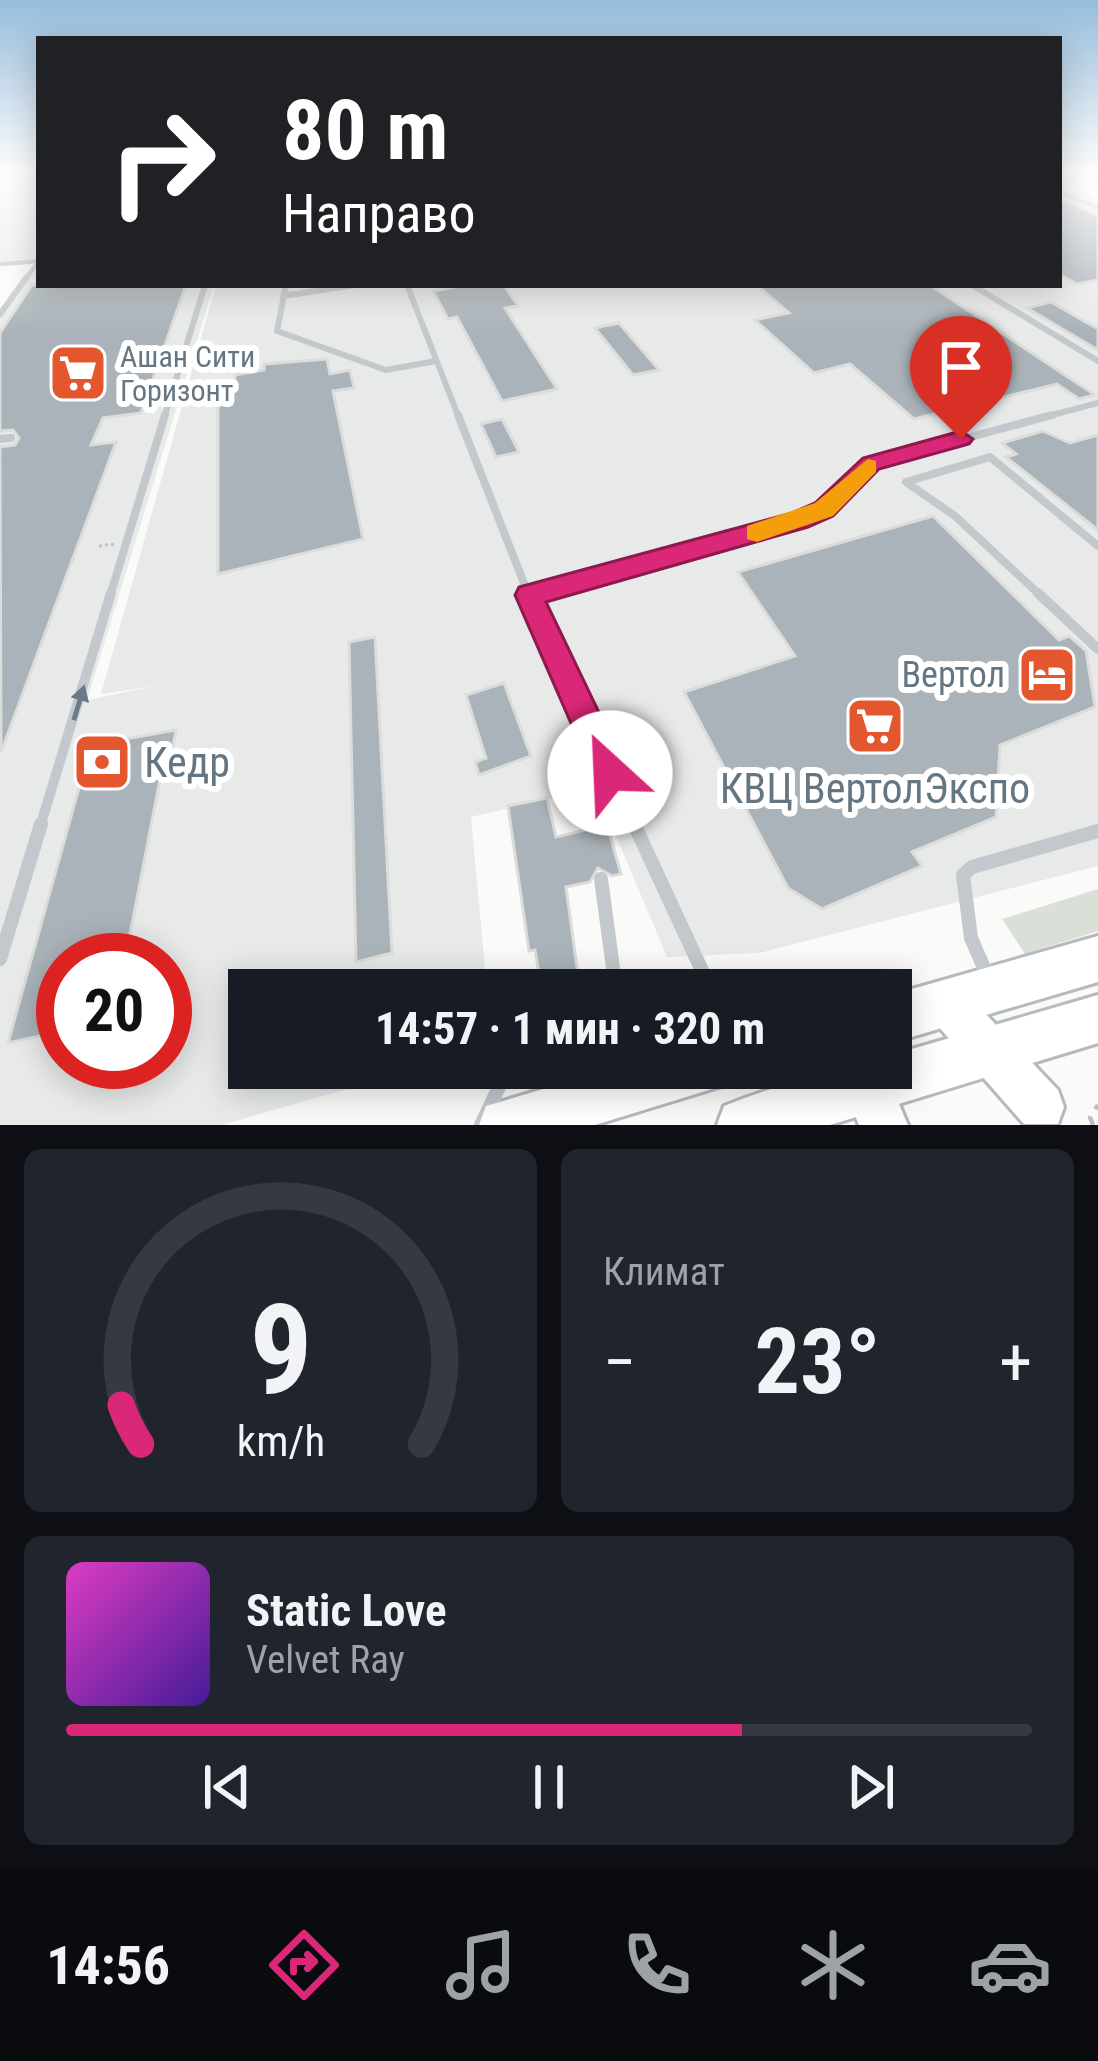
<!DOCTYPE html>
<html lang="ru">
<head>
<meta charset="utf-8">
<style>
	body { margin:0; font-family:"Roboto Condensed",sans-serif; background:#20242c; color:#f1f3f6; height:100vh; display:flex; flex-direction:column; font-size:45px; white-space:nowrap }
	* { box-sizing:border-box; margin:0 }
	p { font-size:39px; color:#9ea1a6 }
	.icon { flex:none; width:66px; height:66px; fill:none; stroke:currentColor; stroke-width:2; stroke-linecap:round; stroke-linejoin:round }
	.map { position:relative; height:1125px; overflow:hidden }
	.details { display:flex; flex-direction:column; gap:24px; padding:24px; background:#0d0f14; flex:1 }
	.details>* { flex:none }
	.banner { position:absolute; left:36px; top:36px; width:1026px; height:252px; border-radius:0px; box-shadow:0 6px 30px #0003; background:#202124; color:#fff; overflow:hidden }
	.speed { position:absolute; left:36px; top:933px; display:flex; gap:24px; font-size:60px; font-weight:700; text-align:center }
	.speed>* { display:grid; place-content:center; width:156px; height:156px; border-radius:50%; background:#171b24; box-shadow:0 6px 30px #0003; line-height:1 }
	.speed .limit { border:18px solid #d22; background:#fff; color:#111 }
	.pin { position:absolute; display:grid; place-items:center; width:102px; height:102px; color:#fff; margin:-123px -51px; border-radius:50% 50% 50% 0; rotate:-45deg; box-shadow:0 0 12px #0007 }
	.pin .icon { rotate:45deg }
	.me { position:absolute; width:132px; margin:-66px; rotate:335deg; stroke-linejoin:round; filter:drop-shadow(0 0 9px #0008) }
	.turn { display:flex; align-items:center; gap:42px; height:252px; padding:0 48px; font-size:54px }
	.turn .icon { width:156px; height:156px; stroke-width:2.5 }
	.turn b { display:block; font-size:84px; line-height:102px }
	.big { font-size:90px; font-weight:700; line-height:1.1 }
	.details .tile { flex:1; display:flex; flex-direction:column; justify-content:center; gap:18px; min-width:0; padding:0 42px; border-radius:18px; background:#20242c }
	.details .dial { align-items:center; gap:0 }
	.dial svg { height:312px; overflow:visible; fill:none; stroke:#363941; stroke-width:7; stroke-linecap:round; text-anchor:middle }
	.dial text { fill:#f1f3f6; stroke:none }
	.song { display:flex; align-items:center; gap:36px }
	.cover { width:144px; height:144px; border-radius:18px; background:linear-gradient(135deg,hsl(310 70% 55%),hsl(260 70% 35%)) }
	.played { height:12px; border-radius:6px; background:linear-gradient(90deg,#db2777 70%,#363941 70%) }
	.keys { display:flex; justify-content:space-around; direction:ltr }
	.heat { display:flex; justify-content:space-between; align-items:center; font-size:66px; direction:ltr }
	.details .tiles { flex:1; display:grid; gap:24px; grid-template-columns:1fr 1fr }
	.tile:last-child { grid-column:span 2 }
	.trip { position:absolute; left:228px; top:969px; width:684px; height:120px; border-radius:0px; background:#171b24; box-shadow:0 6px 30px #0003; font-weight:700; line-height:120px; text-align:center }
	.tabs { display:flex; height:192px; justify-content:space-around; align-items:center; background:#090b0e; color:#9ea1a6 }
	.tabs .icon { width:84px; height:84px }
	.tabs .on { color:#db2777 }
	.tabs b { font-size:54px; color:#f1f3f6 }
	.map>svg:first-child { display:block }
</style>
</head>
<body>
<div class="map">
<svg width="1098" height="1125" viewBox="0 0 1098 1125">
	<rect width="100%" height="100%" fill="#fafaf8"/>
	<!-- built -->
	<path fill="#e8e9e9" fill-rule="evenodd" d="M0,174H39V258L0,261Z
		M1059,174L1071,176L1098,202V866L759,953L667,957L600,798L584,791L471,817L487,990H249V1068H421L222,1125H0V310L39,261V285H214L87,700L155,686L101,694L216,285H1059ZM63,960H165V1062H63Z"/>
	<!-- green -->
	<path fill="#dadfd7" d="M1098,889V931L1025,954L1002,919Z"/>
	<!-- building -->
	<path fill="#aab3b9" stroke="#dcdcda" stroke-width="3" d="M1059,199L1098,215V280L1077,284L1059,274Z
		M32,285H186L141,413L103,418L91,445L116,442L1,752L0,447L15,445L19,438L13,430L0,431V333Z
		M466,285H504L518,306L505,308L557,389L502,401L457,317L448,319L433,291Z
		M757,285H930L1095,395L1079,399L1057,384L914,419L850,364L814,373L755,320L789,313Z
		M1051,302L1098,329V350L1027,308Z
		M619,323L659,370L633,375L595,328Z
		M327,359L330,374L350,370L354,388L333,391L363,539L218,574V394L235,391V375L264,370V364Z
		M502,419L519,452L496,457L481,424Z
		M1043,431L1070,443L1098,435V530L1006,457L1016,454L1002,443Z
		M933,516L1059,640L1069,636L1086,651L1095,707L1000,745L996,817L912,852L922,866L822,909L788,888L684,692L795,656L738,572Z
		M375,637L392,953L356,962L349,642Z
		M504,683L531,756L479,775L475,762L486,758L466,695Z
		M176,730L169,768L162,769L125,960H63V1031L8,1043L91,745Z
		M547,798L556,837L607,825L621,874L612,876L598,868L590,882L566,887L580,990H542L535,950L529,951L508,806Z"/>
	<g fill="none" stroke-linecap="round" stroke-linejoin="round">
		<!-- secondary casing -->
		<g stroke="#b3babf" stroke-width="6">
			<path id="secondary" d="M946,981L961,988L1058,1090L1064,1107L1058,1124H1024L931,1018L924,1003L931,988Z
				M891,1064C893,1090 897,1100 908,1125H859L843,1088L847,1068H891Z"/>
		</g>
		<!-- primary casing -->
		<g stroke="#b5babe" stroke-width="6">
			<path id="primary" d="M1098,936V982L891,1043V995Z
				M1098,995V1043L830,1125H717L724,1106C777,1085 834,1068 891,1068V1055Z
				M614,1068H729L722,1086L595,1125H479L486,1106Z"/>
		</g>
		<!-- path-far1 -->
		<path stroke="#bbbfc2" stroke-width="3" stroke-dasharray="3 3" stroke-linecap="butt" d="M99,546L115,544"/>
		<!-- path -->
		<path stroke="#bbbfc2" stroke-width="4.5" stroke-dasharray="9 9" stroke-linecap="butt" d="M1093,1125L1090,1117L1098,1105"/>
		<!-- lane-far4 -->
		<path stroke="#c3c8cc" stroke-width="4.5" d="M13,174L39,183
			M1059,192L1098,208
			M0,264L39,261L24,281"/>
		<!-- lane-far3 -->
		<path stroke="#c3c8cc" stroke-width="6" d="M286,285L277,331L386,370L436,361
			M407,285L459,418
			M972,285L1098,361
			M283,296L355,285
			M0,314L26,278
			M164,418L205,285
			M1041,418L1098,403"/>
		<!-- lane-far2 -->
		<path stroke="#c3c8cc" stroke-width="8" d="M458,415L529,596
			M0,439L11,438
			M529,595L799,521L824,509L871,464L1052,415
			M110,596L165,415
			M1041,596L955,516L906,482L990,457L1098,546"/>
		<!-- lane-far1 -->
		<path stroke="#c3c8cc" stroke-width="10" d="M528,593L635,827
			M1038,593L1098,649
			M529,595L535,593
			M40,827L111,593"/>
		<!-- lane -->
		<path stroke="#c3c8cc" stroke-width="14" d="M634,824L711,990
			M601,879L616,990
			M0,959L41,824
			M988,977L971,938L963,875L972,867L1098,831
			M481,1125L508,1068"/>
		<!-- street -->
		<path fill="#c3c8cc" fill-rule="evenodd" d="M1076,174L1098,177V183L1077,176Z"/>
		<!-- secondary -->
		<use href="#secondary" fill="#fff" fill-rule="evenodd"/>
		<!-- primary -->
		<use href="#primary" fill="#fff" fill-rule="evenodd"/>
	</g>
	<!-- one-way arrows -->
	<defs><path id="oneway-solid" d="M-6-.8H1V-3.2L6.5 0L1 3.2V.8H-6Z" transform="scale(3)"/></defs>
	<use fill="#6a7a87" href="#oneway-solid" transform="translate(79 703) rotate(-73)"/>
	<!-- sky -->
	<linearGradient id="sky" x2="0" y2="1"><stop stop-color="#96bcdc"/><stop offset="0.52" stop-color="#fdfdfc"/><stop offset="1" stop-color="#fdfdfc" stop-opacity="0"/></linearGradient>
	<rect width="1098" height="332" fill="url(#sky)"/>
	<!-- route -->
	<path fill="#db2777" stroke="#8e194d" stroke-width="3" d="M961,431L973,439L969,444L879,469L833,516L808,527L546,602L628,773L623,785L610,790L598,785L515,595L519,587L792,513L815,503L863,458Z"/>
	<!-- slow -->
	<path fill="#f59e0b" d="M868,459L876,461V472L833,516L757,542L747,539V526L815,503Z"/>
	<!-- icons -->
	<defs>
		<g id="supermarket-square" transform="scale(3)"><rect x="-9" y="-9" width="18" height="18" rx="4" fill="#e4572e" stroke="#fff"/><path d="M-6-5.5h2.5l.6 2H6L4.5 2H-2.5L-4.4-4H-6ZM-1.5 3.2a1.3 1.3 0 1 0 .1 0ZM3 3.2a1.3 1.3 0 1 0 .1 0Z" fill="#fff"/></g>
		<g id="hotel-square" transform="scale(3)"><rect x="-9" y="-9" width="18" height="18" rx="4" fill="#e4572e" stroke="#fff"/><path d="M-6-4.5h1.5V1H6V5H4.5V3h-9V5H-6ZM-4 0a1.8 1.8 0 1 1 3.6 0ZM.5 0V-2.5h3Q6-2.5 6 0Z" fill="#fff"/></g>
		<g id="bank-square" transform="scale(3)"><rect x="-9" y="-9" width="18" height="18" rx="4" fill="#e4572e" stroke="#fff"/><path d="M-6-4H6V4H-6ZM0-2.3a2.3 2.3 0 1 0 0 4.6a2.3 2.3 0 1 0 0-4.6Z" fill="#fff"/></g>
	</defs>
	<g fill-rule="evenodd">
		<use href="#supermarket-square" x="78" y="373"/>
		<use href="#hotel-square" x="1047" y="675"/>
		<use href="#supermarket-square" x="875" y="726"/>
		<use href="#bank-square" x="102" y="762"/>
	</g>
	<g text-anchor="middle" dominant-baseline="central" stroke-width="12" stroke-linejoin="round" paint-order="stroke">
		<!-- far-poi labels -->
		<g font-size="30" fill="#657683" stroke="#fff" text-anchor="start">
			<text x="120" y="356">Ашан Сити<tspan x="120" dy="34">Горизонт</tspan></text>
		</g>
		<!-- poi labels -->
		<g font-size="36" fill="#657683" stroke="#fff" text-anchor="end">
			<text x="1005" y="675">Вертол</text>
		</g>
		<!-- near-poi labels -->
		<g font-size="42" fill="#657683" stroke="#fff" text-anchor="start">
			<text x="144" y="762">Кедр</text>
			<text x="875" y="788" text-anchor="middle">КВЦ ВертолЭкспо</text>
		</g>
	</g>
</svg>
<div class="speed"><div class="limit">20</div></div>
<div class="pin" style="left:961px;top:439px;background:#d93025"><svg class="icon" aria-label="arrive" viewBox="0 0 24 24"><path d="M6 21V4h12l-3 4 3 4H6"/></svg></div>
<svg class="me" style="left:610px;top:773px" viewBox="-20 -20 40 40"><circle r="19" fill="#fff"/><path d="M0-13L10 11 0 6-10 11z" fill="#db2777"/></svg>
<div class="trip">14:57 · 1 мин · 320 m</div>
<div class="banner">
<div class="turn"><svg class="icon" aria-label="right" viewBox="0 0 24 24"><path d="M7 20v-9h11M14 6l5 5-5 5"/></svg><div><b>80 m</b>Направо</div></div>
</div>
</div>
<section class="details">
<div class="tiles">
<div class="tile dial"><svg viewBox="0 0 100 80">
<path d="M14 69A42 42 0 1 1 86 69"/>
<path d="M14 69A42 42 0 0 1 9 59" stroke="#db2777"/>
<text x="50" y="56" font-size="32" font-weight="700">9</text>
<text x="50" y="72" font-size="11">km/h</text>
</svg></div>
<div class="tile"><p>Климат</p>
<div class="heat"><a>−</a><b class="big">23°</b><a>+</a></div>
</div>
<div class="tile">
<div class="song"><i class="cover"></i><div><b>Static Love</b><p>Velvet Ray</p></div></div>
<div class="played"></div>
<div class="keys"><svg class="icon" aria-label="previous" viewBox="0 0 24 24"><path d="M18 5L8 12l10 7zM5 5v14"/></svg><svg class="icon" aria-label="pause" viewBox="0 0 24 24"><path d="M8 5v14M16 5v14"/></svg><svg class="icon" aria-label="next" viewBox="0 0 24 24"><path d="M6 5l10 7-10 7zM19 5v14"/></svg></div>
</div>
</div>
</section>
<nav class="tabs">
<b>14:56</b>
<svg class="icon on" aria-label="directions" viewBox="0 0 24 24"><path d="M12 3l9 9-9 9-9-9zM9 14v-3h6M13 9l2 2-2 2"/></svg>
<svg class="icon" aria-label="music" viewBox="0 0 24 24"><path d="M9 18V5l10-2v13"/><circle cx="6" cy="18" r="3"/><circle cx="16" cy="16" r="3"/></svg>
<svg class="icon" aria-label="phone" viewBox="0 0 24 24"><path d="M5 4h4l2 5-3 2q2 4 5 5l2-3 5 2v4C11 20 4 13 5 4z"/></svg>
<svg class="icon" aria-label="climate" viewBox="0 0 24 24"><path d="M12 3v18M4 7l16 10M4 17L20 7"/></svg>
<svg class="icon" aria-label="car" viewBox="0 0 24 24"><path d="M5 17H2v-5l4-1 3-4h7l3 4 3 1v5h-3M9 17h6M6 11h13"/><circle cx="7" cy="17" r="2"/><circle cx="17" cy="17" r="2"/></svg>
</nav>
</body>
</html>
